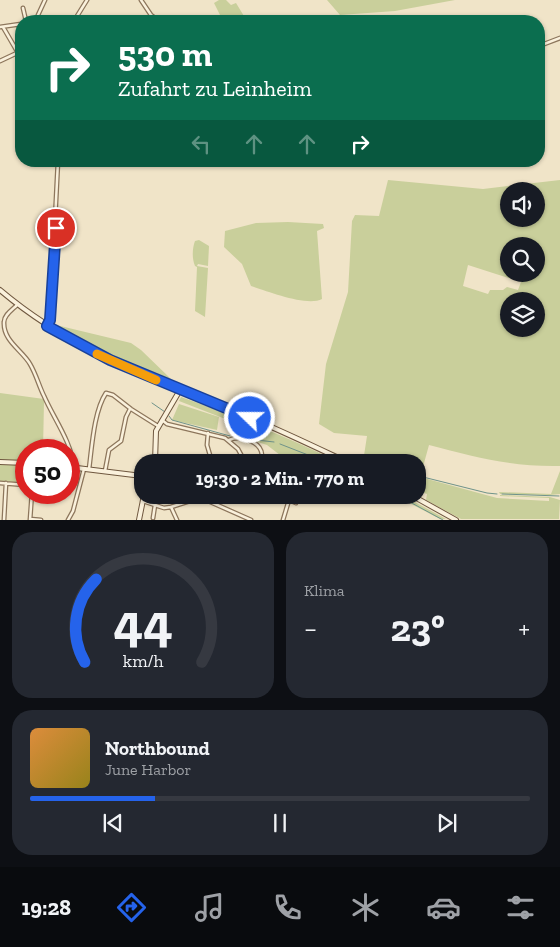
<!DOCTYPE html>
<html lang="de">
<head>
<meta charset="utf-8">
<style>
	body { margin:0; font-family:"Zilla Slab",serif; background:#242831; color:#f1f3f6; height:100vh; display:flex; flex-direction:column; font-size:19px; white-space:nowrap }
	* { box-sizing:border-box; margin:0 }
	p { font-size:16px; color:#9ea1a6 }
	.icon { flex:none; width:28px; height:28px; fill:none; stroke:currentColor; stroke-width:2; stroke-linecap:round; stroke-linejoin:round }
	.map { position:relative; height:520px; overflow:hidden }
	.details { display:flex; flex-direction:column; gap:12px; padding:12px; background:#0d0f14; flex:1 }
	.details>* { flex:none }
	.hud { position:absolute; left:15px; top:15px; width:530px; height:152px; border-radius:20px; box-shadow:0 1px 4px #0004; background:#0b6e4f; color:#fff; overflow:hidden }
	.buttons { position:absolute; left:500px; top:182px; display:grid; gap:10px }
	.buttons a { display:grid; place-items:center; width:45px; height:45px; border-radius:50%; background:#171b24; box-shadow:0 1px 4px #0004; font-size:25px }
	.speed { position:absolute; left:15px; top:439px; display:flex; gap:10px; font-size:25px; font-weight:700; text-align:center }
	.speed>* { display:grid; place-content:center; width:65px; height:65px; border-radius:50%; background:#171b24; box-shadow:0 1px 4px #0004; line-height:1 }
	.speed .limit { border:8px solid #d22; background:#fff; color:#111 }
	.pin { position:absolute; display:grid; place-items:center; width:42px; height:42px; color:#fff; margin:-21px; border:2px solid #fff; border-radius:50%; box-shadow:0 1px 5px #0007 }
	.me { position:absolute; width:55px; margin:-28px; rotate:292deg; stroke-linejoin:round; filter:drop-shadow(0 0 4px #0008) }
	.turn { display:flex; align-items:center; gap:18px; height:105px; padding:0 20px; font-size:22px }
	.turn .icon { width:65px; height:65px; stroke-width:2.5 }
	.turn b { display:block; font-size:35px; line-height:42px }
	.lanes { display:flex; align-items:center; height:48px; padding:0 20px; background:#0003; justify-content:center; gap:25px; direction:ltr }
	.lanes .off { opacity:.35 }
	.big { font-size:38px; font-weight:700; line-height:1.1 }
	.details .widget { flex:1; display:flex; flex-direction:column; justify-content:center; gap:8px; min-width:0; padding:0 18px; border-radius:20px; background:#242831 }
	.details .dial { align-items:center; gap:0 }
	.dial svg { height:130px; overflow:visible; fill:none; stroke:#363941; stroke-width:7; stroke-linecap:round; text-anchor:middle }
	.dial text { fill:#f1f3f6; stroke:none }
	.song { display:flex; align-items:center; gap:15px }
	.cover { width:60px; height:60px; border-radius:8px; background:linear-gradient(135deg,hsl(30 70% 55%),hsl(50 70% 35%)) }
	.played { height:5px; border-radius:2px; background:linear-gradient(90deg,#2563eb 25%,#363941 25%) }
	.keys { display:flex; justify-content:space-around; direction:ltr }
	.heat { display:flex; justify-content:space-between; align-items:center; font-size:28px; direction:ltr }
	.details .tiles { flex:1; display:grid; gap:12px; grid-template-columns:1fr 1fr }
	.widget:last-child { grid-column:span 2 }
	.trip { position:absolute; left:134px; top:454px; width:292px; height:50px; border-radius:20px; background:#171b24; box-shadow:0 1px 4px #0004; font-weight:700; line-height:50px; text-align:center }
	.tabs { display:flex; height:80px; justify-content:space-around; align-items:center; background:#090b0e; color:#9ea1a6 }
	.tabs .icon { width:35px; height:35px }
	.tabs .selected { color:#2563eb }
	.tabs b { font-size:22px; color:#f1f3f6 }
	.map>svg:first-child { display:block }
</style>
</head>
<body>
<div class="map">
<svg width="560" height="520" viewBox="0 0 560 520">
	<rect width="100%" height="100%" fill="#f0e4c8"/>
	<!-- green -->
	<path fill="#c9cf9b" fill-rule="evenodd" d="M219,0H226L231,5L236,3L247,21H223L214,3Z
		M327,0H455L395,11L340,15Z
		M388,180L483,189L560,180V466C512,467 475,457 429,445L421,474L418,476V462H363L367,436L334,433L319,424L326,364L348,292L352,221L355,215L379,216ZM509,191H536V219H509ZM509,246H536V274H509ZM468,265L521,282L518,290L507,287L503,290H490L488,294L463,286ZM509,301H536V329H509Z
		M288,222L323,224L324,228L317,231L322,299C307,307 267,291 251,286L242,264L224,247L225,231L256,223Z
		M199,240L209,246L208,266L198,264L197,266L208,268L205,317L195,311L197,267L195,266C192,259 192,249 195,241Z
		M52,324L131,343L141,350L171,379L166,382L100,354L52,327Z
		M0,393L44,399L46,402H44L43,450H26V462L0,460Z
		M181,397C235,416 288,437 338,462H321L312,459L311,462H289L267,445L242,437L246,427L179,401Z
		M179,404L219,417L217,430L172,420Z
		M4,464L26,465V483L0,481V465Z
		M560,471V494L550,495L500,494L499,492L551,494Z
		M420,477L497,498L549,501V498L500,496V495L550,497L560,500L559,519H461L426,500L427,494L418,491Z
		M394,495H402L446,519H440Z"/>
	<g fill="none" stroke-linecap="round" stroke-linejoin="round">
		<!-- stream -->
		<path stroke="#6f938a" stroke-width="1" d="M152,403L165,412
			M169,416L172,420L230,436
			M248,439L274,442
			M280,444L326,462
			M423,477L487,493L497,494
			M502,494L559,496
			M397,495L443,520"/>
		<!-- street casing -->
		<g stroke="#8d765c" stroke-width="5">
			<path id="street" d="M141,0L151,15L159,21
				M23,8L26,21
				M38,21V15L45,0
				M74,21L87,0
				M0,27L21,24
				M3,27L21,58
				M539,46L560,38
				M0,61L17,53
				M17,305C12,310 4,315 4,322C3,341 22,350 30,364C36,374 39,386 44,396C54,419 71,441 74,467
				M48,325L50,320L58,161
				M162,420L167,424L225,438L238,449L245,462
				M208,433L207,445L212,462
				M229,440C240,435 261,441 262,455L258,461L253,462
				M89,469C92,446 94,411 106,393L113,395L131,409L158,426
				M105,471L109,450L121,441L126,417L130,409
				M0,483L26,485
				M194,495L196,499L206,500L251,520
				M277,495L296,503
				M143,501L164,508L171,507L196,499
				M171,507L177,520
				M153,518L155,505
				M30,519L41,520
				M4,520L6,483
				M30,520L32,492
				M68,520L73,511L84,469
				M283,520L289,500"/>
		</g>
		<!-- secondary casing -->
		<g stroke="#6f573f" stroke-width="6">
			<path id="secondary" d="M0,290C72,351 150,377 236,412C274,427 311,445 347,462
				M0,462L26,463
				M155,462L156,431L180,390
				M69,467L142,476
				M411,495L456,520
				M139,520L144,495"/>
		</g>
		<!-- street -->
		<use href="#street" stroke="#faf1dc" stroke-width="2.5"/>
		<!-- secondary -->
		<use href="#secondary" stroke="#faf1dc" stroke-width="4"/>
	</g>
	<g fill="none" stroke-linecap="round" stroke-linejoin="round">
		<!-- route casing -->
		<g stroke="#184099" stroke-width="12">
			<path id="route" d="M56,228L50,320L47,326L110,360L250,418"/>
		</g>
		<!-- route -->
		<use href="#route" stroke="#2563eb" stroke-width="9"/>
		<!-- slow -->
		<path stroke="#f59e0b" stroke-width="9" d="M97,354L156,380"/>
	</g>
</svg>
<div class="buttons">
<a><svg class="icon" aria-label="sound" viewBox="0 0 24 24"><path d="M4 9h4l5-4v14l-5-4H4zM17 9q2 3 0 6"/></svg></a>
<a><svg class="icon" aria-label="search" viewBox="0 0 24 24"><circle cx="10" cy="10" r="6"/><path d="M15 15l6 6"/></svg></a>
<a><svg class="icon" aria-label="layers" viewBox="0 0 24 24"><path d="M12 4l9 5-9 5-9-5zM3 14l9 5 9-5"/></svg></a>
</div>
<div class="speed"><div class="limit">50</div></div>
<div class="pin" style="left:56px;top:228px;background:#d93025"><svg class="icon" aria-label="arrive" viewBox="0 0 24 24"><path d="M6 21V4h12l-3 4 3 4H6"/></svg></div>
<svg class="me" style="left:250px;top:418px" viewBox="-20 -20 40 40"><circle r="17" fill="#2563eb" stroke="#fff" stroke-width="3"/><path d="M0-11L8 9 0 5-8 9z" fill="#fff"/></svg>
<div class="trip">19:30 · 2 Min. · 770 m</div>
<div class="hud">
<div class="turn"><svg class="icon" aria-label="right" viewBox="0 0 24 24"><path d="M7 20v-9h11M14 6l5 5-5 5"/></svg><div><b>530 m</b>Zufahrt zu Leinheim</div></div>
<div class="lanes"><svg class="icon off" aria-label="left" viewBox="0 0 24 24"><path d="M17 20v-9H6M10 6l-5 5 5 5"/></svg><svg class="icon off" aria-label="ahead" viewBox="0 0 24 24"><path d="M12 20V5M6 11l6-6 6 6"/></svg><svg class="icon off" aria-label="ahead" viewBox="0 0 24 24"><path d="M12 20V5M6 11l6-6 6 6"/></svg><svg class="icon" aria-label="right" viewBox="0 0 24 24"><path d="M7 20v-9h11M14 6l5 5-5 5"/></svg></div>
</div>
</div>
<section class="details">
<div class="tiles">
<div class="widget dial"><svg viewBox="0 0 100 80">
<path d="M14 69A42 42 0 1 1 86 69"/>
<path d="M14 69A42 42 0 0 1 21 18" stroke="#2563eb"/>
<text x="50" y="56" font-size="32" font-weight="700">44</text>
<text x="50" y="72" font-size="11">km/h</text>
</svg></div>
<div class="widget"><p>Klima</p>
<div class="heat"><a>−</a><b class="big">23°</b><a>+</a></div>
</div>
<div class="widget">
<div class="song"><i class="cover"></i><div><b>Northbound</b><p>June Harbor</p></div></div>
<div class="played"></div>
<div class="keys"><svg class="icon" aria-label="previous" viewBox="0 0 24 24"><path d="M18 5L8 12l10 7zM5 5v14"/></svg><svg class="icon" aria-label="pause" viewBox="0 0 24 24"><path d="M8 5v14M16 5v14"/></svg><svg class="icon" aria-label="next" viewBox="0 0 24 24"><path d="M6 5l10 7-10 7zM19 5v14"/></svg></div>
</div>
</div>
</section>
<nav class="tabs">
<b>19:28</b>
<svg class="icon selected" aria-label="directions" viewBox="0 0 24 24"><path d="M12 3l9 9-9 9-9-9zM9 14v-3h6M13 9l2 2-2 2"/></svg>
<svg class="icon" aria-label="music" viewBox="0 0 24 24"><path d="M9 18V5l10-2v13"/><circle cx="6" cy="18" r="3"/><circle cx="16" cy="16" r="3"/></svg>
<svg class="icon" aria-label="phone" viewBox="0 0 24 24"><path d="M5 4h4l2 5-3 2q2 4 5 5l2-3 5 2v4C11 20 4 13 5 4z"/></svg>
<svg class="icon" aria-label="climate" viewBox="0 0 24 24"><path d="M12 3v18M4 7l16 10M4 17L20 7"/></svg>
<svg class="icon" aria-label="car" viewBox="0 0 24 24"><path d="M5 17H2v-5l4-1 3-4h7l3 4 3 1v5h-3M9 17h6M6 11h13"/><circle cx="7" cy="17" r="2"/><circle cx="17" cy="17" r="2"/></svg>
<svg class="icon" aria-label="filters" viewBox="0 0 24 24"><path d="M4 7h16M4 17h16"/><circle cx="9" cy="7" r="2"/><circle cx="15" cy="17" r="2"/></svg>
</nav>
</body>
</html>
